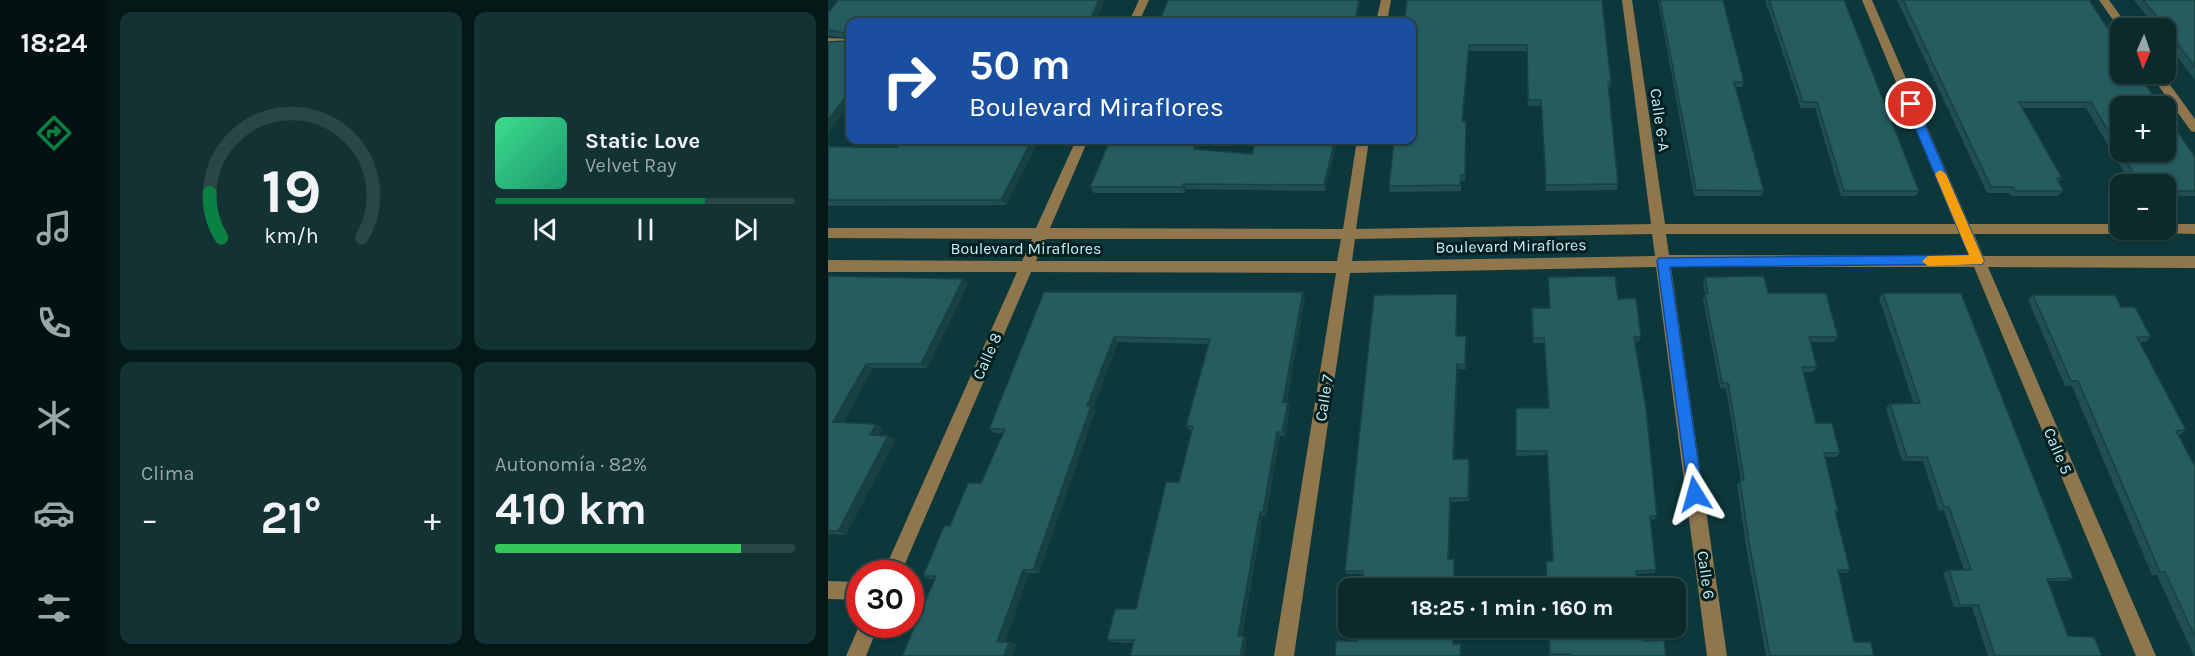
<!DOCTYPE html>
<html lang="es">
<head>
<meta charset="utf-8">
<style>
	body { margin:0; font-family:Karla,sans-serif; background:#133234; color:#f1f3f6; height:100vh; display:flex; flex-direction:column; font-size:22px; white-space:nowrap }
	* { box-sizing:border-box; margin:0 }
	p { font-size:20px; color:#99a7a9 }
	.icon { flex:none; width:33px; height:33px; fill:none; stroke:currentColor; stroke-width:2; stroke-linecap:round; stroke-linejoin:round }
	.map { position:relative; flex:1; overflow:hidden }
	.sheet { display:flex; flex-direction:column; gap:12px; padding:12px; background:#061718; width:720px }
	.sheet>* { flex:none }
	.guide { position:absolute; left:18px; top:18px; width:570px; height:126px; border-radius:12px; box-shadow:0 2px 4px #0004,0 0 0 2px #2a4648; background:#1a4fa0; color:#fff; overflow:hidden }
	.needle { width:39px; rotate:182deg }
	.controls { position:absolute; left:1282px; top:18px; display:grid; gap:12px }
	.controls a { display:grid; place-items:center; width:66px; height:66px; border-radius:12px; background:#0a2a2c; box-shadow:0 2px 4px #0004,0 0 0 2px #2a4648; font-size:30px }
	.speed { position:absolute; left:18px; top:560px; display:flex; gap:12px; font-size:30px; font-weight:700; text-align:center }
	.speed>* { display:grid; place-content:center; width:78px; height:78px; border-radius:50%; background:#0a2a2c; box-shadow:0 2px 4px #0004,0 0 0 2px #2a4648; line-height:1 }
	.speed .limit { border:9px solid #d22; background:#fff; color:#111 }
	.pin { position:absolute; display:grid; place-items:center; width:51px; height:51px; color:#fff; margin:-26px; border:3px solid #fff; border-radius:50%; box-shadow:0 2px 6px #0007 }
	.me { position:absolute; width:66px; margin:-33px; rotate:352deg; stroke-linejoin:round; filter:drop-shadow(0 0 4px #0008) }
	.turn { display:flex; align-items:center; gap:21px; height:126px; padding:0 24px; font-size:27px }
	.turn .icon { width:78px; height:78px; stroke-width:2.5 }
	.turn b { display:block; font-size:42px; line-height:51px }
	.big { font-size:45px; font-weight:700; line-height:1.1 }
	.sheet .widget { flex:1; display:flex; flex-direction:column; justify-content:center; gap:9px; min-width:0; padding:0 21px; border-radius:12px; background:#133234 }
	.sheet .dial { align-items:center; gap:0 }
	.dial svg { height:156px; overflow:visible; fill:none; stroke:#2a4648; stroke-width:7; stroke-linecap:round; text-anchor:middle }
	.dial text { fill:#f1f3f6; stroke:none }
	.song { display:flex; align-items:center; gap:18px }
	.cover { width:72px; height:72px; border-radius:9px; background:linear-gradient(135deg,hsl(150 70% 55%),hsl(160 70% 35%)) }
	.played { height:6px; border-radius:3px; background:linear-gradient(90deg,#0b8043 70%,#2a4648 70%) }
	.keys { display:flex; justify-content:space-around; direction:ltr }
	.heat { display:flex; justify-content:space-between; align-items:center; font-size:33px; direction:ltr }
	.charge { height:9px; border-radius:4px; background:linear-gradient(90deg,#34c759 82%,#2a4648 0) }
	.sheet .tiles { flex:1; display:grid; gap:12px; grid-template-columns:repeat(2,1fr) }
	.trip { position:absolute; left:510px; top:578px; width:348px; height:60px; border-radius:12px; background:#0a2a2c; box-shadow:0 2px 4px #0004,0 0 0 2px #2a4648; font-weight:700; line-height:60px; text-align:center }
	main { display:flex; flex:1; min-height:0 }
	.tabs { display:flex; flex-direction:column; width:108px; justify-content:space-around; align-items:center; background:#041112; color:#99a7a9 }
	.tabs .icon { width:42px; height:42px }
	.tabs .on { color:#0b8043 }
	.tabs b { font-size:27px; color:#f1f3f6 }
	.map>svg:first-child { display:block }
</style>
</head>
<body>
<main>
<nav class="tabs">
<b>18:24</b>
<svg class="icon on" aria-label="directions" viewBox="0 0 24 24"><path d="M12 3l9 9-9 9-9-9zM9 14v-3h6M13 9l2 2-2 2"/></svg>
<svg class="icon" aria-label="music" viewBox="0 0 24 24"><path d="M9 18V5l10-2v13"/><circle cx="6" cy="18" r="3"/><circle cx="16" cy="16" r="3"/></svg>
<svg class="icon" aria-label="phone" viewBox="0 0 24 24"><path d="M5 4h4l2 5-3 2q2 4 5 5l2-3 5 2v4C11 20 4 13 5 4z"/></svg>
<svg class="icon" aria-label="climate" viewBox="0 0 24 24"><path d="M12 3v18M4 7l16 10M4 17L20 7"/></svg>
<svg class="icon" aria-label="car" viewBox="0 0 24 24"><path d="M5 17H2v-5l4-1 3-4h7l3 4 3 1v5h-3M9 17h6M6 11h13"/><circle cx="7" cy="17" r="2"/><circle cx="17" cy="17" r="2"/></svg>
<svg class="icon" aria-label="filters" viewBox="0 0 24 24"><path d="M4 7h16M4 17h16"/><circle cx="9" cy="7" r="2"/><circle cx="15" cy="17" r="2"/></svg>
</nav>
<section class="sheet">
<div class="tiles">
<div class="widget dial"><svg viewBox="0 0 100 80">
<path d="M14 69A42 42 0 1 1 86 69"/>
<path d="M14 69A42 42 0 0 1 8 46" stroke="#0b8043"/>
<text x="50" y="56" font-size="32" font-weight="700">19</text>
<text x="50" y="72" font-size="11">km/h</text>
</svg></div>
<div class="widget">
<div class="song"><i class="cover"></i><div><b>Static Love</b><p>Velvet Ray</p></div></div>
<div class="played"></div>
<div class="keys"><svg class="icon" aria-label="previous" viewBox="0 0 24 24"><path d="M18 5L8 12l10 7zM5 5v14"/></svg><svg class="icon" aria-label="pause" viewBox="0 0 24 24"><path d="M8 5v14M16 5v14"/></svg><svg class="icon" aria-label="next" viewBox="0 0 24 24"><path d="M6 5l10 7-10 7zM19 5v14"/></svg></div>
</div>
<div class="widget"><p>Clima</p>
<div class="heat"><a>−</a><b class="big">21°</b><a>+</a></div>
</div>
<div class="widget"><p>Autonomía · 82%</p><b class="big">410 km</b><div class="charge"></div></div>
</div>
</section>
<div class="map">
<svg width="1367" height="656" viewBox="0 0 1367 656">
	<rect width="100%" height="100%" fill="#0d383b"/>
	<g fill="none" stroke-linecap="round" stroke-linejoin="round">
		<!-- minor -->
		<path fill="#8f764d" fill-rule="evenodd" d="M311,0H321L311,22H301Z
			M553,0H563L559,22H548Z
			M794,0H804L837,224H1127L1034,0H1044L1141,224H1293V230H1300L1293,234H1146L1155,256H1367V268L1160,267L1328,656H1308L1146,267H843L899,656H879L828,267L522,273L466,656H446L508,273L203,272L73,573H55L189,272H0V260L194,261L204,239L0,238V228H208L248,140H260L222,228L515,229L529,140H541L528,229L823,224ZM824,234L827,256L524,261L527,239ZM838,234H1132L1141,256L841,255ZM218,239H513L509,261H208Z
			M1271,0H1281L1301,28L1292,30Z
			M0,38L22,39V45L0,46Z
			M1322,74H1334L1367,119V132L1363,131Z
			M1338,224H1367V234L1333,233L1331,230H1338Z
			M0,581L32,582V600L0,599Z
			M32,624H51L38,656H18Z"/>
	</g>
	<!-- wall -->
	<path fill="#1f4f52" d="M277,0L267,22H22V103L0,133V42L17,41L18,38L0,36V13Z
		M340,0L529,22H331Z
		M774,0L783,82L782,88H780L790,184L789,190L718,191L713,106H700L699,51H641L635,121H638V127L637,181H633V191L562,192L561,186L584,22H577V18Z
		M830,0H895L916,82L914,87H907L936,191L933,196H866Z
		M937,0H1016L1091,191L1087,196H1013L987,108H973Z
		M1069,0H1261L1367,157V196H1338V184H1303L1258,108H1194L1234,178L1231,182L1235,191L1230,196H1183L1181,193H1159Z
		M1306,0H1367V80L1338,42V28H1328Z
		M211,140L178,205L0,206V146L69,147Z
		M282,140H373L370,149L424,154L508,145L497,191L358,189L357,193H266L262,187Z
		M0,276L135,279L140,284L99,368H45L15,422L55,428L51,436H60L67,440L18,535L0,534Z
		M720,277L790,299L813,337L811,341L807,342L829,516L827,519L822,520L828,570L826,573L808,574L810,588H719L718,561H724L719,455L688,456V408H720L716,343H705L703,313L704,308H722Z
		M877,277L940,293L1010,337L1006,342H982L989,367L985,372H975L988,423L1012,453L1008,457H997L1010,511L1007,513L1022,570L1018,573H1011L1026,642L1046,656H938L918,546L909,484L913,480L898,388H892L875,299L877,294L875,282Z
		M216,292H475L477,297L459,402L462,407L457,436H452L438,516H435L414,636L419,638L305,643L284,642L279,640L308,609L351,482L364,430H362L358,426L380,344L290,342L265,409L267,411L211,573H201L177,642H181L188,645L184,656L106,579H102L95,576L122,526L153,483L175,433H167L161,429Z
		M1055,293L1245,578L1238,581H1220L1240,636L1274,656H1160L1144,607H1126L1115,573L1121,570H1136L1116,510L1111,511L1095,461H1074L1058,408L1062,404H1086L1051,298Z
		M629,294V336H638V369H630L626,459L642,463L641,501L623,502L621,559H626L627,562L535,574H519L517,571Z
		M1205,295L1323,337L1317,342H1311L1358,430L1351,435L1367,466V656H1366L1329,575H1324L1244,386H1237L1200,300Z
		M720,627H814L816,641L838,656H721Z"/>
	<!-- shaded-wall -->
	<path fill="#194042" d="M271,0H277L267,22H261Z
		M531,0H533L529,22H527Z
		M641,45V51L634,127V121Z
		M21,92L22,93V103L0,133V120Z
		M204,140H211L178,205L173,200Z
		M369,140H373L369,154L366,149Z
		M507,140H509L508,145L497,191L496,185Z
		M355,184L358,189L357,193L354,187Z
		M135,279L140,284L99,368L93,364Z
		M475,292L477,297L458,407L455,402Z
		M286,337L290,342L265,409L267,411L211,573L205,570L259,406Z
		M38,364L45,368L13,426L5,422Z
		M629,364L630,369L626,463L625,459Z
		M460,402L462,407L457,436L454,432Z
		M48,424L55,428L49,440L42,435Z
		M449,432L452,436L438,516L435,512Z
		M60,436L67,440L18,535L10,531Z
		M622,498L623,502L621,563L620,559Z
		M432,512L435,516L413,638L410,636Z
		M195,570L201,573L176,645L169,642Z
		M416,636L419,638L416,656H412Z
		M181,642L188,645L184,656H176Z"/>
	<!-- building -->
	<path fill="#245c5f" stroke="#194042" stroke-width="1.5" d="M10,0H271L261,22H22V92H21L0,120V42L17,41L19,33L0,30V13Z
		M340,0H531L527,22H454L455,18H397L395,22H331Z
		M579,0H774L783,82H780L790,184L718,185L713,100H700L699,45H641L634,121H638L637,175H633L632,185L561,186L566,140H584V22H580L581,18H577Z
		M832,0H895L916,82H906L936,191L868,190Z
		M941,0H1016L1091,191H1016L989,102H975Z
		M1075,0H1261L1293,48V74H1310L1333,106H1293V152H1338V114L1367,157V191H1338V184H1312L1263,102H1191L1234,178H1229L1235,191H1187L1185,187H1163Z
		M1315,0H1367V67L1338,28Z
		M74,140H204L173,200H0V147H69Z
		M282,140H369L366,149L424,154L428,140H507L496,185L355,184L354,187H262Z
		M0,276L135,279L93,364H38L5,422L48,424L42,435L60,436L10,531H0Z
		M787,276L790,299L808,298L813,337H806L818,408L829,516H822L828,570L808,571L810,588H719L718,561H725L719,451H688V408H721L716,338H705L704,308H722L720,277Z
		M936,276L940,293H998L1010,337H981L989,367H974L988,423H1004L1012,453H996L1010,511H1007L1022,570H1010L1026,642H1043L1046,656H942L921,543L912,480H916L900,383H894L877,294H880L877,277Z
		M216,292H475L455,402H460L454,432H449L435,512H432L410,636H416L412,656H302L306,640H279L287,609H308L338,482H351L365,426H358L382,339L286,337L259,406H263L205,570H195L169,642H181L176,656H74L108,576H95L116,526H122L140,483H153L177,429H161Z
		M1055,293H1133L1245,578L1219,579L1240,636L1266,637L1274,656H1167L1150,605H1132L1121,570H1143L1121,507H1116L1099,457H1079L1062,404L1092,403Z
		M629,294L628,336H638L637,365L629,364L625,459H641L640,498H622L620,559H626V588H534L535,571H517L546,295Z
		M1205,295H1287L1293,307H1307L1323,337H1309L1358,430L1348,431L1367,466V637L1337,572H1332L1250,381H1243Z
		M531,627H625V644H633L632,656H507L508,641H529Z
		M721,627H814L816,641L836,640L838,656H742V654H722Z"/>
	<!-- route -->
	<path fill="#1a73e8" stroke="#114b97" stroke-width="1.5" d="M1083,100L1088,104L1156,261L1154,264L842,267L875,494L873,499L867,501L861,499L829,261L831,258L1141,255L1077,104Z"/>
	<!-- slow -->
	<path fill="#f59e0b" d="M1112,170L1118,174L1156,261L1154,264L1100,266L1094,261L1100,256L1141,255L1107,174Z"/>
	<g text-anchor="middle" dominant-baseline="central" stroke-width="6" stroke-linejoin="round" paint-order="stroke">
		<!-- street labels -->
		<g font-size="16" fill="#c8edef" stroke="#001f20">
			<text transform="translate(832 120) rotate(82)">Calle 6-A</text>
			<text transform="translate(683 246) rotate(-1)">Boulevard Miraflores</text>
			<text x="198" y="248">Boulevard Miraflores</text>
			<text transform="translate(159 356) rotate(-66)">Calle 8</text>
			<text transform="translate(496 398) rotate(-81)">Calle 7</text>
			<text transform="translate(1230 451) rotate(67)">Calle 5</text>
			<text transform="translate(878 575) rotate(82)">Calle 6</text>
		</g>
	</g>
</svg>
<div class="controls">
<a><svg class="needle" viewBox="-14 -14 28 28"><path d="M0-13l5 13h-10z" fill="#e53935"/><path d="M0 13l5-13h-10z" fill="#99a7a9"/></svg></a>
<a>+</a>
<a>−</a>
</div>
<div class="speed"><div class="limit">30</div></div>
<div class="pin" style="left:1083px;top:104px;background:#d93025"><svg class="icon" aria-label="arrive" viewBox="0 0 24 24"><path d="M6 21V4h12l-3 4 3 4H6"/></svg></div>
<svg class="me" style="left:867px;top:494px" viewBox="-20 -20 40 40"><path d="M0-17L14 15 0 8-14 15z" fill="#1a73e8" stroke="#fff" stroke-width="4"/></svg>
<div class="trip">18:25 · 1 min · 160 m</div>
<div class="guide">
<div class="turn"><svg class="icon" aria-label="right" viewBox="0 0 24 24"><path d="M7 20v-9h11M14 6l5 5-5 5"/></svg><div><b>50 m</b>Boulevard Miraflores</div></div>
</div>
</div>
</main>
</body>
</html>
